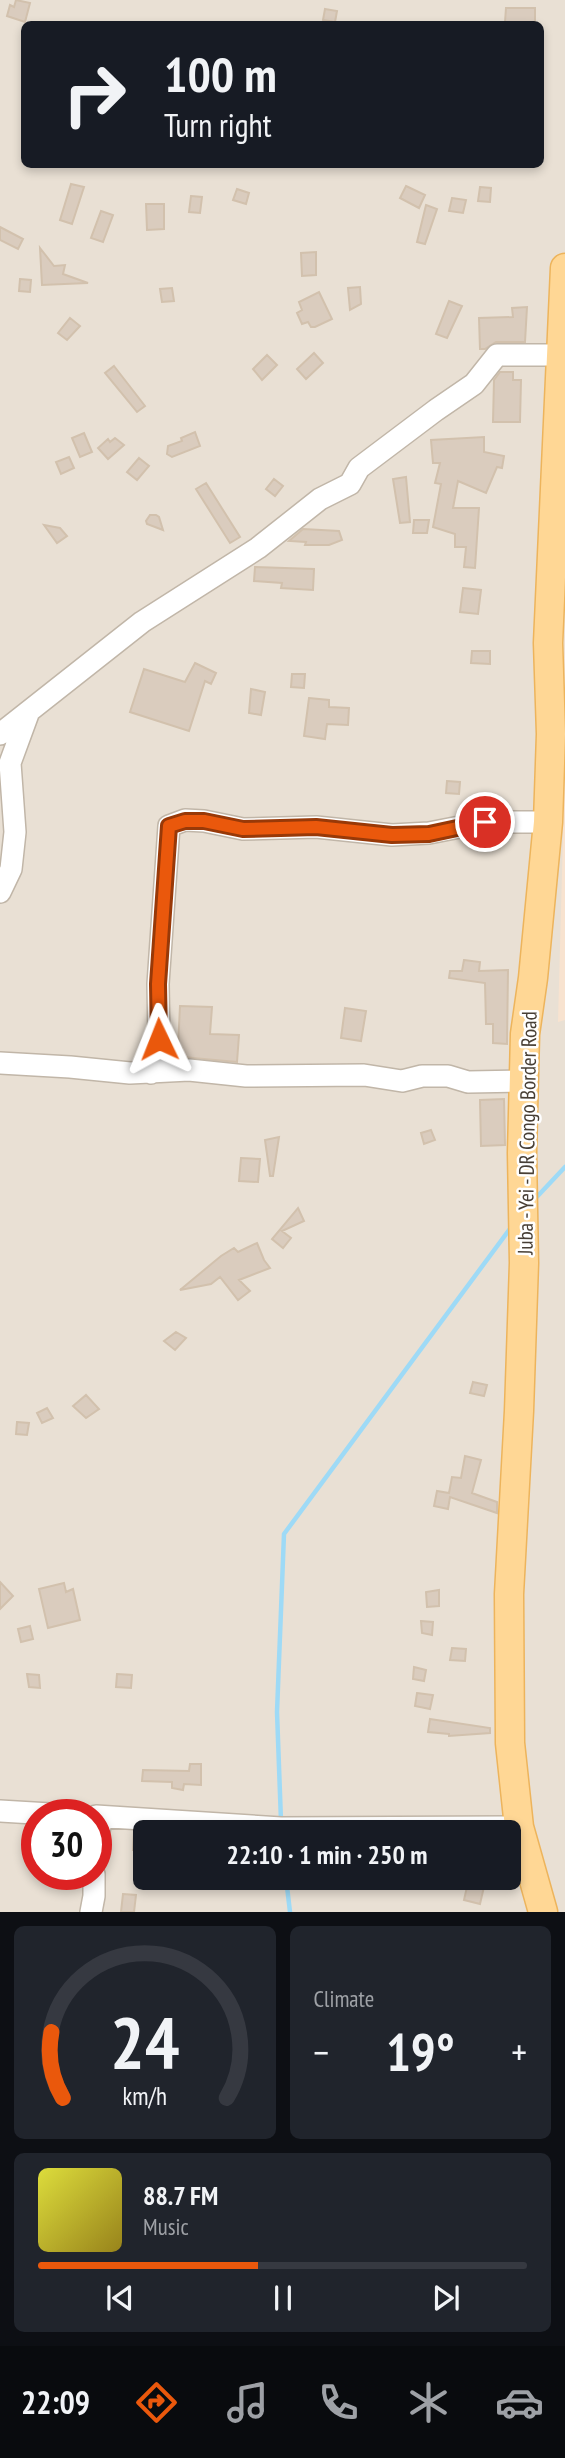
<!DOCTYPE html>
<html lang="en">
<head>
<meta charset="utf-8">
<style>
	body { margin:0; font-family:"PT Sans Narrow",sans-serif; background:#20242c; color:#f1f3f6; height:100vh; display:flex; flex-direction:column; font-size:26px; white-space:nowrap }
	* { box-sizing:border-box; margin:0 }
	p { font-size:23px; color:#9ea1a6 }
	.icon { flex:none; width:38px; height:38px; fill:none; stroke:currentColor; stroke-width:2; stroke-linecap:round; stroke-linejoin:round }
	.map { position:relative; height:1912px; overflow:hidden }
	.side { display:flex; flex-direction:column; gap:14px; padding:14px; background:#0d0f14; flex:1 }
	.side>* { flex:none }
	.guide { position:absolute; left:21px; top:21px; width:523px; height:147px; border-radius:10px; box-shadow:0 4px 10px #0003; background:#171b24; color:#f1f3f6; overflow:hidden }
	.speed { position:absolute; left:21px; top:1799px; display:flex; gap:14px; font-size:35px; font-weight:700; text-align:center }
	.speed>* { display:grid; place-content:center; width:91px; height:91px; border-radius:50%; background:#171b24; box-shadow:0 4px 10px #0003; line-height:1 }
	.speed .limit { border:10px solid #d22; background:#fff; color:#111 }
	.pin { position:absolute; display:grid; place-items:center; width:60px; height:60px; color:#fff; margin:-30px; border:4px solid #fff; border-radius:50%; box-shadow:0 2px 7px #0007 }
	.me { position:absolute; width:77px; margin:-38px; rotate:358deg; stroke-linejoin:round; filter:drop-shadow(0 0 5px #0008) }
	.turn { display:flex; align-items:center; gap:24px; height:147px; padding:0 28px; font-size:32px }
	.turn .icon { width:91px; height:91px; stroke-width:2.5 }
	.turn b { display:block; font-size:49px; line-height:60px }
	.big { font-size:52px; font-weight:600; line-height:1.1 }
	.side .widget { flex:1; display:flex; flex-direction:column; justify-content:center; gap:10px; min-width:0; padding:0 24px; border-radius:10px; background:#20242c }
	.side .dial { align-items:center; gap:0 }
	.dial svg { height:182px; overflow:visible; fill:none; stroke:#363941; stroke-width:7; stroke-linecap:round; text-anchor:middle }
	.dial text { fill:#f1f3f6; stroke:none }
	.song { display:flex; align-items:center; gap:21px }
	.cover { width:84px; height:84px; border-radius:10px; background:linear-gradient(135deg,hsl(60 70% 55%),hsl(50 70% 35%)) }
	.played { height:7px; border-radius:4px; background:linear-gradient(90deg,#ea580c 45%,#363941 45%) }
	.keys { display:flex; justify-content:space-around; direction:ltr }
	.heat { display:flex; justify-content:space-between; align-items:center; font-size:38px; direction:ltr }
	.side .tiles { flex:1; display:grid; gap:14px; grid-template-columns:1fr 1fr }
	.widget:last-child { grid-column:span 2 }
	.trip { position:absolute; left:133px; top:1820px; width:388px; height:70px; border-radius:10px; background:#171b24; box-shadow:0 4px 10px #0003; font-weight:600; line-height:70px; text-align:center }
	.tab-bar { display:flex; height:112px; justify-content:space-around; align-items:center; background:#090b0e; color:#9ea1a6 }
	.tab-bar .icon { width:49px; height:49px }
	.tab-bar .active { color:#ea580c }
	.tab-bar b { font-size:32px; color:#f1f3f6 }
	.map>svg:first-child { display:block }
</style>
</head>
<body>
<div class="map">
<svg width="565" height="1912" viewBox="0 0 565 1912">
	<rect width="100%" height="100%" fill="#f5efe6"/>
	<!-- residential -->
	<path fill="#e9e0d4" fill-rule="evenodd" d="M0,0H565V1912H0ZM24,24H541V164H24ZM37,1815H96V1874H37ZM145,1832H509V1878H145Z"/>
	<!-- commercial -->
	<path fill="#f8e3d0" d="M565,583V1020L558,1022L563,836Z"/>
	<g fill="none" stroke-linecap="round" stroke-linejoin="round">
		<!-- stream -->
		<path stroke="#9edaf6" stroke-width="4.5" d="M533,1201L565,1167
			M281,1821L277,1712L284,1534L512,1226
			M286,1878L290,1912"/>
	</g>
	<!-- building -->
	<path fill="#daccbe" stroke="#d2c1ad" stroke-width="2" d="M16,0L30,3L25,22L7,16L10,5L14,7Z
		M506,8H535V24L505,22Z
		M325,9L337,11L335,22L323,20Z
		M71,184L84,187L72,224L60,220Z
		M406,186L425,195L419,208L400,198Z
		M480,187L491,188L490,202L478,201Z
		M237,189L249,193L246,204L233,200Z
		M191,196L202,197L200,213L189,212Z
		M452,198L466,200L463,213L449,211Z
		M146,204H164V229L147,230Z
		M426,205L437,209L425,244L417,242Z
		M101,211L113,215L103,242L91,238Z
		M0,227L23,239L18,249L0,240Z
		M40,248L54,266L65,265L63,274L88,283L42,285Z
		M316,252V275L302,276L301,253Z
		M20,279L31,280L30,292L19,291Z
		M360,287L361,304L350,310L348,288Z
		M172,288L174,301L162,302L160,289Z
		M319,292L332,319L315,327H311L308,322L302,324L297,313L302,310L299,302Z
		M449,301L462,306L447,338L436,334Z
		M527,307L525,342H496L485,349H480L479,318L513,317L512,308Z
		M70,318L80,326L67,340L58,333Z
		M314,353L323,363L306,379L297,369Z
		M267,355L277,365L262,380L253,369Z
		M114,366L145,406L137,412L105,373Z
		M500,372H513V380H521L520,422H493L494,380Z
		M195,432L200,446L172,457L167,454L168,446L182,441L181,438Z
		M84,433L92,452L80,457L72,438Z
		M484,437V452L504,456L502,468L497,467L486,493L458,481L453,508H479L475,568L464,567L466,547H455V534L433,527L441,484L435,483L440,463H433L431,440Z
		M115,438L124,445L108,459L98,448L108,439L110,442Z
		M69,457L74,468L61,474L56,462Z
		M139,458L149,466L137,480L127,472Z
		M406,477L410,522L400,523L393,479Z
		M274,479L283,486L275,496L266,489Z
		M206,483L240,537L230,543L196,489Z
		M150,515H156L159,517L163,530L147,524L146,521Z
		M414,520H429L427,533H413Z
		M44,525L60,528L67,536L57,543Z
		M303,529L339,531L342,540L329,545H305L306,542L289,541Z
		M255,567L314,569L313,590L281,588L282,583L254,581Z
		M463,588L481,590L478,614L460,612Z
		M472,651H490V664L471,663Z
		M195,663L216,673L211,684L205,681L189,731L130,712L144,669L185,682Z
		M292,674H305L304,688L291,687Z
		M251,689L265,692L261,715L249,713Z
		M309,698L329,700V707L349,708L348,725L327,724L325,739L304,736Z
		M447,781L460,782L459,794L446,793Z
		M464,960L480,962L479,971L508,970L507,1044L493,1043V1024H486L485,983L449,978L450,971H462Z
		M180,1006L212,1007L210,1034L239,1035L237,1062L182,1057V1048L178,1047Z
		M345,1008L366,1011L361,1041L341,1038Z
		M504,1099L505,1145L481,1146L480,1100Z
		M431,1130L435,1140L424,1144L421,1133Z
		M279,1137L273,1176H270L265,1140Z
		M241,1158L260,1159L258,1182L239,1181Z
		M298,1208L304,1221L282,1231L291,1238L283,1248L272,1239Z
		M257,1243L264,1260L270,1268L239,1280L250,1291L238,1300L220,1277L211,1284L180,1290L221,1256L234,1248L238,1252Z
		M176,1332L186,1338L175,1350L164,1341Z
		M473,1382L487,1385L484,1396L470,1393Z
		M86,1395L99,1409L86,1418L73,1406Z
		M47,1408L53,1418L42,1423L37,1413Z
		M17,1422L29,1423L27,1435L16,1434Z
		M465,1456L481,1460L472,1493L497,1502V1513L450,1497L448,1509L434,1506L437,1491L449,1493L452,1477L461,1478Z
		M0,1582L13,1596L0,1609Z
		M64,1583L66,1592L73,1589L80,1620L48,1628L39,1589Z
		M439,1590V1606L427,1607L426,1592Z
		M421,1621L433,1622L432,1635L422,1633Z
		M30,1626L33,1639L21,1642L18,1629Z
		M452,1648L466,1649L465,1661L450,1660Z
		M414,1667L426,1670L424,1681L413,1679Z
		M27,1674L39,1675L40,1688L29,1687Z
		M117,1674L132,1675L131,1688L116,1687Z
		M417,1693L433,1695L430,1709L415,1706Z
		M430,1719L490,1728V1733L449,1736V1734L428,1732Z
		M190,1764H201V1785L184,1784L183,1790L172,1788V1782L142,1781L143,1770L189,1771Z
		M134,1832H145V1850H133Z
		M469,1878H486L480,1904L464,1900Z
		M123,1894L136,1895L134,1912H121Z"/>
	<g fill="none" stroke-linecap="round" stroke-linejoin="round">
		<!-- minor casing -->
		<g stroke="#c1b6a8" stroke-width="24">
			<path id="minor" d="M0,734L142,622L258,548L320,499L350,484L359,468L436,410L474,384L497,355H561
				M0,892L11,869L15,832L10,763L28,714
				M0,1063L70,1067L130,1073L189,1070L246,1076L364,1075L402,1081L422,1076H448L468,1082L524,1081
				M151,1073L159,1039L158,984L169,826L185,820L204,821L243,829L316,827L392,835L429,833L485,822H548
				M0,1811L67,1815
				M96,1816L281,1828L519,1827
				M96,1845L102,1817
				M91,1912L94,1896V1874"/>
		</g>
		<!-- major casing -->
		<g stroke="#edb45c" stroke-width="31">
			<path id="major" d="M543,1912L519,1827L510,1743L509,1594L519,1411L524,1263L522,1153L525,1034L533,978L548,822L551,734L548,643L565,268"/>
		</g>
		<!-- minor -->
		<use href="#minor" stroke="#fff" stroke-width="21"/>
		<!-- major -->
		<use href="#major" stroke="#ffd795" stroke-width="28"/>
	</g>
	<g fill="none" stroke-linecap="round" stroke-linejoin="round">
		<!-- route casing -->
		<g stroke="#983908" stroke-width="18">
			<path id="route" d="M159,1039L158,984L169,826L185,821H204L243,829L316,827L392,835L429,834L485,822"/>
		</g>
		<!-- route -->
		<use href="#route" stroke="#ea580c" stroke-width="12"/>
	</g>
	<g text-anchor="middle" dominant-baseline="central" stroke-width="5" stroke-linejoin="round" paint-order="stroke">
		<!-- street labels -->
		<g font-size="21" fill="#483f35" stroke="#fff">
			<text transform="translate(527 1133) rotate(-89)">Juba - Yei - DR Congo Border Road</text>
		</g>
	</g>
</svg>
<div class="speed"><div class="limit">30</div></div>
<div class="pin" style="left:485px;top:822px;background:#d93025"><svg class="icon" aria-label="arrive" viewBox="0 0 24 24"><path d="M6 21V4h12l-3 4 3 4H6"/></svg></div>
<svg class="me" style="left:159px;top:1039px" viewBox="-20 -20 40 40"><path d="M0-17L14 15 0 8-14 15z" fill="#ea580c" stroke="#fff" stroke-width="4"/></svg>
<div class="trip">22:10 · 1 min · 250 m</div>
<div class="guide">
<div class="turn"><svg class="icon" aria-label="right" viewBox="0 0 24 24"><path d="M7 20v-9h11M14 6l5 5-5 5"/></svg><div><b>100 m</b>Turn right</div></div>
</div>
</div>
<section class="side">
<div class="tiles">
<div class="widget dial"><svg viewBox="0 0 100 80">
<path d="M14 69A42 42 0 1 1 86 69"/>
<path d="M14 69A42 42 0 0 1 9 40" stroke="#ea580c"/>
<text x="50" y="56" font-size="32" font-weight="700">24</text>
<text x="50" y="72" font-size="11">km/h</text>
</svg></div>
<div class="widget"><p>Climate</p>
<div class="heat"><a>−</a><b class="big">19°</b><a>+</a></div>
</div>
<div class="widget">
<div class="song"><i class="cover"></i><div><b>88.7 FM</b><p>Music</p></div></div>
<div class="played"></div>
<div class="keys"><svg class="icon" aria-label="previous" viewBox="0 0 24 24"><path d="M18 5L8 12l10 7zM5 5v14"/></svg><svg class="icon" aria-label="pause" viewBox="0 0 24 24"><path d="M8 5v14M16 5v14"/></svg><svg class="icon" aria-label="next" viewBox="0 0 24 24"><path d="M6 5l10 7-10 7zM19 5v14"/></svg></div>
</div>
</div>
</section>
<nav class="tab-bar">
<b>22:09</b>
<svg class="icon active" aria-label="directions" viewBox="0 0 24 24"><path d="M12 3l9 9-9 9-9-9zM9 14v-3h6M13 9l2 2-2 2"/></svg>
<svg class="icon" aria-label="music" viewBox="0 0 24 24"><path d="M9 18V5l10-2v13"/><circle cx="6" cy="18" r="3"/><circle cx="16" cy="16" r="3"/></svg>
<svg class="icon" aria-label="phone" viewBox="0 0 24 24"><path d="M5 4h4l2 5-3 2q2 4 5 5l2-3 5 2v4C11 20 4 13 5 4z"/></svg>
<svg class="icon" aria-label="climate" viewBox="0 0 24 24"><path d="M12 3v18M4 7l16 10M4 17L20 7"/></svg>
<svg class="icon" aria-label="car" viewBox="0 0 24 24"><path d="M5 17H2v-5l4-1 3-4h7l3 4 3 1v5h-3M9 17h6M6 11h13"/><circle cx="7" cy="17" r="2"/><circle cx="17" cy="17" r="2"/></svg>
</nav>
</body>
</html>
